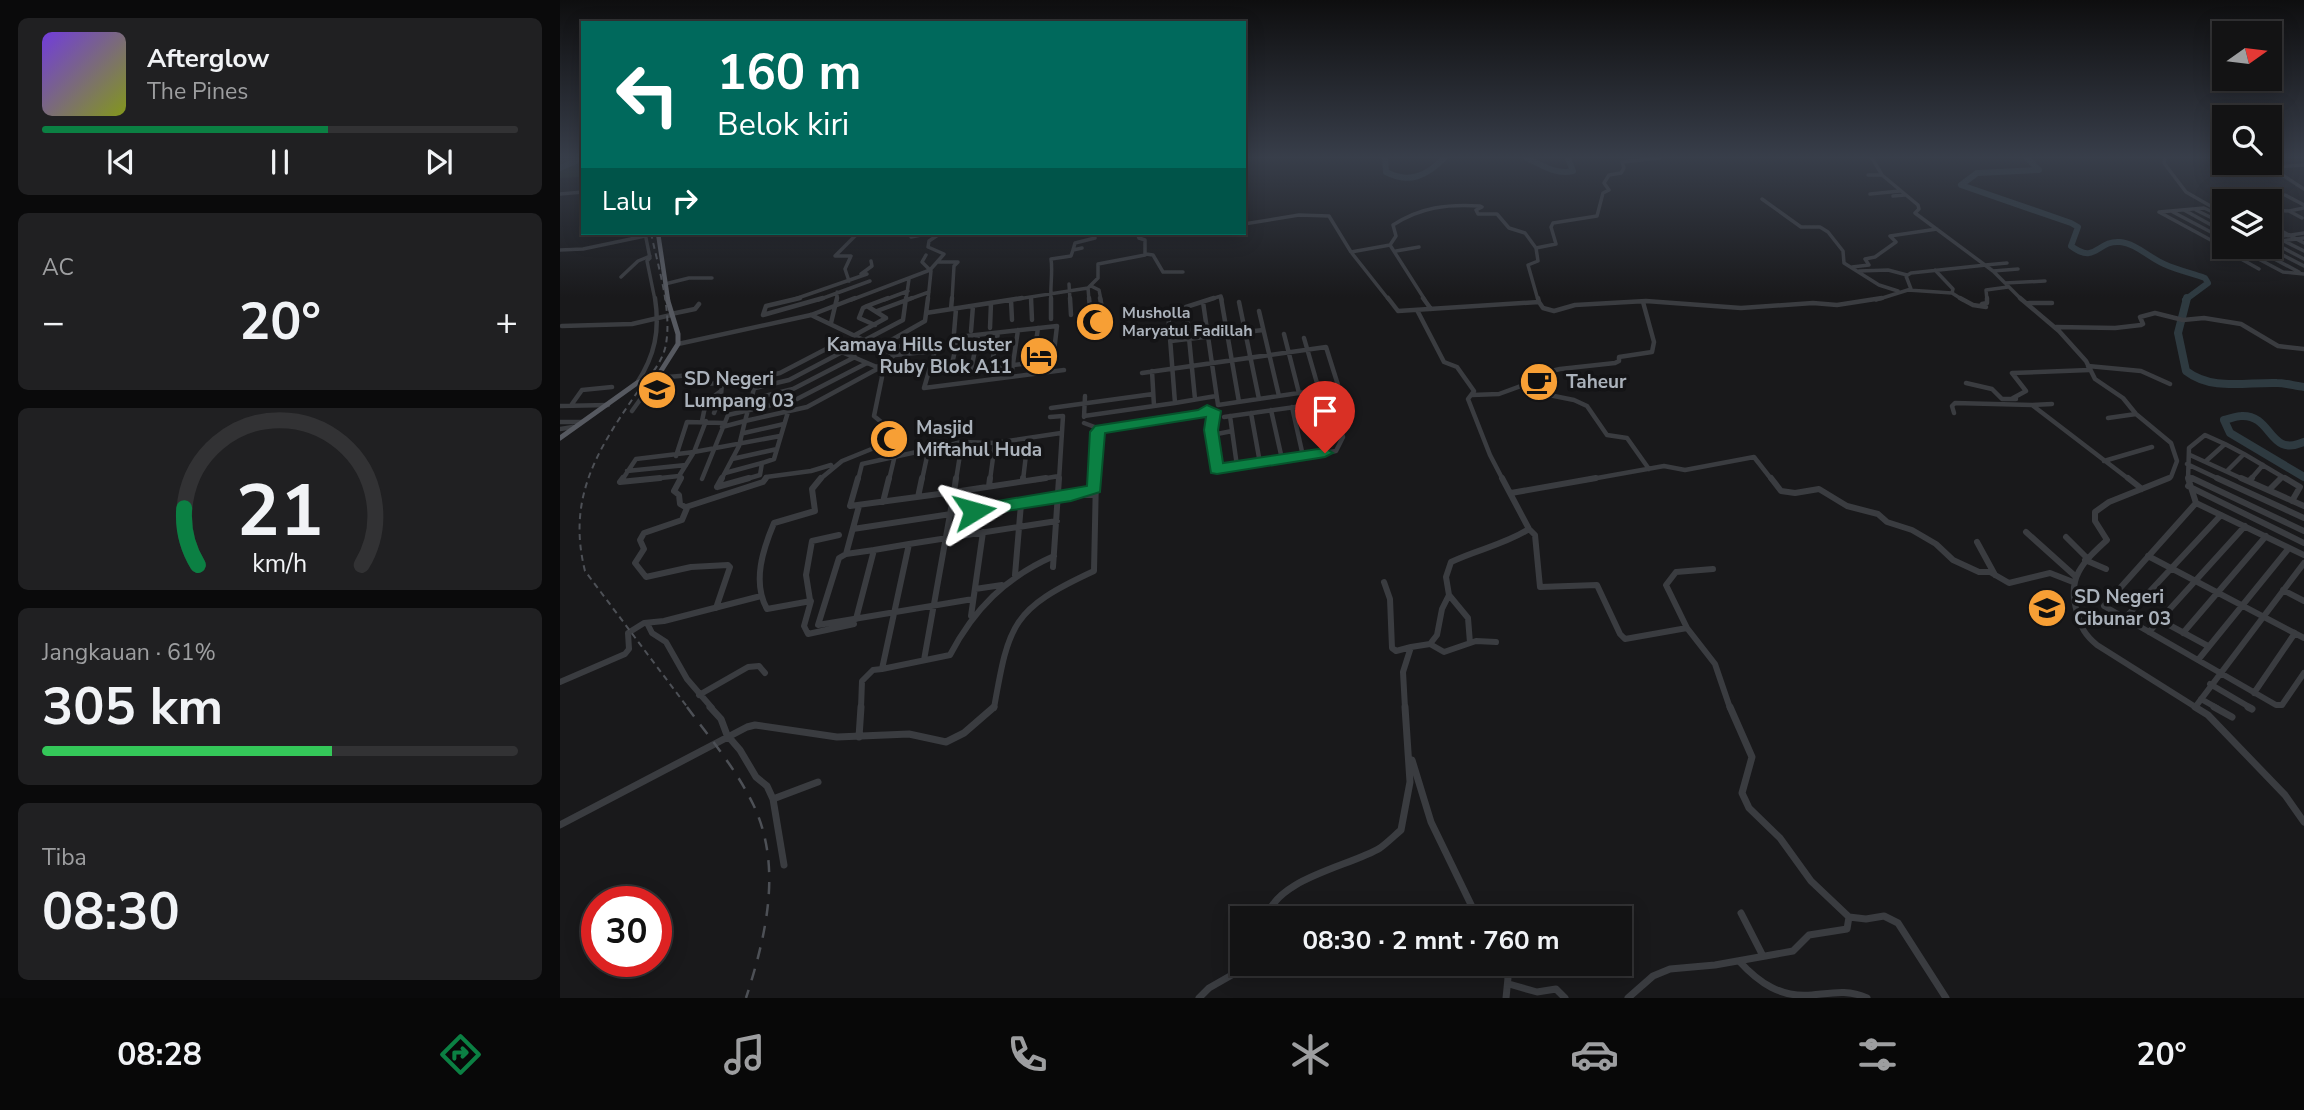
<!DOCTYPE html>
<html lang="id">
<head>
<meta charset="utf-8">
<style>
	body { margin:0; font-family:"Nunito Sans",sans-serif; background:#202022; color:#f1f3f6; height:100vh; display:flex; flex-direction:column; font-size:26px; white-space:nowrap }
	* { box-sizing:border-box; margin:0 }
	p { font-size:23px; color:#9d9ea0 }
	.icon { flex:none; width:38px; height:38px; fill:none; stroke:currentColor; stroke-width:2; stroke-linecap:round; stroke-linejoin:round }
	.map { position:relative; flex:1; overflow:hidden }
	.side { display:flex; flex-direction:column; gap:18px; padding:18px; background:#0a0a0b; width:560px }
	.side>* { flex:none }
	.hud { position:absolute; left:21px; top:21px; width:665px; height:214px; border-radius:0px; box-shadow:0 4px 18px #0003,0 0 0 2px #323234; background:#00695c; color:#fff; overflow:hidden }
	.needle { width:46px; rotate:76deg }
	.tools { position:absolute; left:1652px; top:21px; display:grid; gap:14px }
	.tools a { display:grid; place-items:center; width:70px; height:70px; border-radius:0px; background:#131314; box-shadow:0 4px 18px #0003,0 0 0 2px #323234; font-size:35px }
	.speed { position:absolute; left:21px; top:886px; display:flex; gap:14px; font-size:35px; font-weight:700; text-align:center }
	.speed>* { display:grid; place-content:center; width:91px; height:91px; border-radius:50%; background:#131314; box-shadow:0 4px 18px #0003,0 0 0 2px #323234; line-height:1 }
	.speed .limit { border:10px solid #d22; background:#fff; color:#111 }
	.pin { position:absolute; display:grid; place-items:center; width:60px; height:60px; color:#fff; margin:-72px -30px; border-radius:50% 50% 50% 0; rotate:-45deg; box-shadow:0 0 7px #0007 }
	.pin .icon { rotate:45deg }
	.me { position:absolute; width:77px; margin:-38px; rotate:82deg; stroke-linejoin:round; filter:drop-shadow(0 0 5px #0008) }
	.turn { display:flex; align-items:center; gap:24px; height:147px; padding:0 21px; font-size:32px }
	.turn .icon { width:91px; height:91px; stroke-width:2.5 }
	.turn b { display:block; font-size:49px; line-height:60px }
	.then { display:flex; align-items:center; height:66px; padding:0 21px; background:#0003; gap:14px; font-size:26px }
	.big { font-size:52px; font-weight:700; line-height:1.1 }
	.side .tile { flex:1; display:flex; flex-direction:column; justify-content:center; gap:10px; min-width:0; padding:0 24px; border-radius:10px; background:#202022 }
	.side .dial { align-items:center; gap:0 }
	.dial svg { height:182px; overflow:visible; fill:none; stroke:#323234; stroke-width:7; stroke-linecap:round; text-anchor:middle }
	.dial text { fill:#f1f3f6; stroke:none }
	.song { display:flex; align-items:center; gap:21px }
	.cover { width:84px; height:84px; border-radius:10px; background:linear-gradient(135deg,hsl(260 70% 55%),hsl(70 70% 35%)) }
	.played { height:7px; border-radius:4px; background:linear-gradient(90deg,#0b8043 60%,#323234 60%) }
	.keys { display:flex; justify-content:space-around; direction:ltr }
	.heat { display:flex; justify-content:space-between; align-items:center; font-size:38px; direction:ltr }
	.charge { height:10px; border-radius:5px; background:linear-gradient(90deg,#34c759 61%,#323234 0) }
	.trip { position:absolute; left:670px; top:906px; width:402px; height:70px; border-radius:0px; background:#131314; box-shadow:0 4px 18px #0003,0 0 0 2px #323234; font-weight:700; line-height:70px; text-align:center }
	.dock { display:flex; height:112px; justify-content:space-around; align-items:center; background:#080808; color:#9d9ea0 }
	.dock .icon { width:49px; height:49px }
	.dock .current { color:#0b8043 }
	.dock b { font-size:32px; color:#f1f3f6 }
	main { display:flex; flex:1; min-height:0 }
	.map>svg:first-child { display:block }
</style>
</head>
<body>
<main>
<section class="side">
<div class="tile">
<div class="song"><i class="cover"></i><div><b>Afterglow</b><p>The Pines</p></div></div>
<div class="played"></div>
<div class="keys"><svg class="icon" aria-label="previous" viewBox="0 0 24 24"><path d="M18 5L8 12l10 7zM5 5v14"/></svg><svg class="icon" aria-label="pause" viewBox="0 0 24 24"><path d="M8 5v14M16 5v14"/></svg><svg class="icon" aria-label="next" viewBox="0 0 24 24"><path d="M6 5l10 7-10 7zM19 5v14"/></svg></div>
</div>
<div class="tile"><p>AC</p>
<div class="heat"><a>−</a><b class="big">20°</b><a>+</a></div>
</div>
<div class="tile dial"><svg viewBox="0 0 100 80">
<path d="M14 69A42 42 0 1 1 86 69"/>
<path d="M14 69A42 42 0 0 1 8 44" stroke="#0b8043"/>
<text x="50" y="56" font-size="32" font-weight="700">21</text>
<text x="50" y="72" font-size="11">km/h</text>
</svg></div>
<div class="tile"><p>Jangkauan · 61%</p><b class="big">305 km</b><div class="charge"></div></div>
<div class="tile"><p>Tiba</p><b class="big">08:30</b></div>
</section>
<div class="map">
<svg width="1744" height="998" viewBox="0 0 1744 998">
	<rect width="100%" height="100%" fill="#19191b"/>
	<!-- green -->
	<path fill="#1f271f" d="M0,158H23V177L0,178Z"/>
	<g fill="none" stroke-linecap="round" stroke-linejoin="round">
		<!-- river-far1 -->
		<path stroke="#2e3a40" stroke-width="6" d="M825,158L826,172C849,184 867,176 884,158
			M967,158C982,165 996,175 1013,171L1008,158
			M1467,158L1479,170L1417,173L1401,185L1511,223L1518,227L1511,246C1536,265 1537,240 1560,242C1575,243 1590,258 1604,264C1617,270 1631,273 1645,278L1648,283L1625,300
			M0,168L23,158"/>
		<!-- river -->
		<path stroke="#2e3a40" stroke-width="8" d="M1627,298L1618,333L1626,371C1652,391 1685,382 1717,383C1726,383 1735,386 1744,387
			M1744,442C1708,458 1713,414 1681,416C1676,416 1669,419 1664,420L1670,433L1744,477"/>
		<!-- minor-far3 -->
		<path stroke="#3a3c40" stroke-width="3.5" d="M1312,158L1322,175L1358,205L1359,209L1355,213L1433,271L1462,300
			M1605,158L1604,163L1626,192L1654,208
			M1660,158L1664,160
			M1704,163L1744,189
			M1714,167L1744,165
			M1308,175H1322
			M0,194L23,192
			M1310,194L1340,191
			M1725,195L1744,205
			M1333,196L1345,195
			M1202,199L1241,227H1260L1268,232L1283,251L1284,263L1319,285L1338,291
			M1624,210L1664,232
			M1636,210L1664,224
			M1710,210L1729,211
			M1613,212L1664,239
			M1742,218L1729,211L1744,208
			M684,224L739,215L769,216L791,252L829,300
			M1710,225L1744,243
			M85,233L90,258L87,261L95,300
			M351,237L371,233
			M1710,238L1744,233
			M1724,241L1744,251
			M1712,242L1744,259
			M1712,242L1744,238
			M830,245L865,300
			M1656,245L1699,269
			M1660,245L1599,212L1644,208L1664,217
			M1676,247L1723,272L1744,274
			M1692,247L1739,272
			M1707,247L1744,266
			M0,250L23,249L85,236
			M513,250L515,243L535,238L531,233
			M836,251L859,247
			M791,252L830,245L836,236L833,225C861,207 887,204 920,206L922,207L916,210L918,214H937L949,228L965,233L976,248
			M586,254L593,255L603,272H623
			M366,255L362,262L371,271L368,300
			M377,262H398L394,266L392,300
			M1425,265L1447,263
			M1292,267L1309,265L1305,259L1315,257L1336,242L1330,236L1377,229
			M1299,271L1328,270L1347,275
			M1433,271L1458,269
			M301,274L312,266L311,261
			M61,277L78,261L90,256
			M289,281L285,269L291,256H275L298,233
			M1445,283L1485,281
			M105,284L129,278H152
			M509,284L510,300
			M531,286L539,290L541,300
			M528,288L529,300
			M1348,290L1392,293L1393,289L1375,270
			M277,292V300
			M1392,293L1403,300
			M471,297V300
			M232,300L307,274
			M258,300L310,281
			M291,300L370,270L384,254L368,247L369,241L381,233
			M324,300L348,291
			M346,300L349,279
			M347,300L369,292
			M451,300L528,288L538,278V264L585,255V240L579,238L577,233
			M491,300C490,286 493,272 491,259L511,256L513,250L522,248
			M648,300L661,296L662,300
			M978,300L968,265L978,261L976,248L996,244L991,227L993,223L1037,216L1043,193L1049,190L1044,183L1049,175L1061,173L1064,168L1062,162L1100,158
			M1316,300L1351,289L1346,276L1351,273L1426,265
			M1427,300L1426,290L1448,287"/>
		<!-- minor-far2 -->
		<path stroke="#3a3c40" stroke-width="4.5" d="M471,298L472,320
			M491,298V319
			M510,298L511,315
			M529,298L530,308L547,315
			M540,298L543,312
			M661,298L679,402
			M828,298L838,311L979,302L983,308L994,311L1015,305L1086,301L1181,308L1253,303L1277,305L1322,298
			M863,298L871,309
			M978,298L979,302
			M1400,298L1413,305L1426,307L1422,304L1427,303V298
			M1460,298L1499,331L1526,361L1535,379L1563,398L1576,414L1611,443L1617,461L1611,477L1604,480
			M451,300L452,320
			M643,302L658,405L759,390L744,338
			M679,302L699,399
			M1469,303H1492
			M307,306L303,308L299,318L315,325
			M391,309L392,298
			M857,310L884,362L897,367L914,391L908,399L930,455L943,480
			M317,311L352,298
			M699,311L719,396
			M608,312L615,403L656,396
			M366,313L462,298
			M111,314L135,309L139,304
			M203,315L206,306L240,298
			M203,315L263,298
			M251,315L335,355L317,367
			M271,323L277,298
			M2,326L72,324L111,315
			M497,326L493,360L390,373L398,337Z
			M1496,327L1555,328L1581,325L1583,324L1580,317L1595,313L1623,320L1644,318L1681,324L1718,346L1744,349
			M430,328L431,303
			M411,331L413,306
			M394,333L396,309
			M724,334L739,393
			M295,335L326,318L307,306L328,298
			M611,341L703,330
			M118,344L251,315L295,298
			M270,347L319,368L247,407L185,421L197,378L220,373Z
			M319,347L365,321L368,298
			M327,351L346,344
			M335,355L375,351L364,388L504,370
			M473,362L478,328
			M1528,366L1581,371L1610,384
			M431,367L438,333
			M411,370L418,335
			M592,371L594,406
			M582,373L766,347L778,385L758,387
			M451,377L458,330
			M95,378L144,374L143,384L162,383L161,395L154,413
			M972,382L984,394L1014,400L1027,406L1047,435L1067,438L1089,469
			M77,383C95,355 100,331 95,298
			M1406,383L1432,389L1442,399H1456
			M195,388L229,380L343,320L346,298
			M912,395L939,394L972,382L974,375L1000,369L1055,363L1059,361V357L1092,352L1094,342L1083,302
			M1453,398L1466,391L1452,373L1529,370
			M192,399L233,389L295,357
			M635,399L626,307L654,298
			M12,404L22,390L52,387
			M752,404L765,453
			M1472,405L1492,404
			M0,406L48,405
			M732,407L743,456
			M491,408L593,394
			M711,410L722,459
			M72,411L97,376
			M691,413L700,463
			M1394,413L1392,406L1395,403L1472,405L1570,480
			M524,416L615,403
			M652,416L647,417L642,413L647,409L654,411L651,430L657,469L776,451L783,437L771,402L664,417
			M670,416L677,466
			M490,417L503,416L499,480
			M524,417L525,396
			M1548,418L1576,414
			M142,421L146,402L161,391
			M0,422H22
			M524,423L540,429L642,413
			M162,427L185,421
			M0,429L13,427
			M184,433L224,424
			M652,435L672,431
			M402,442L435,443L501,433
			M134,452L146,421
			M134,452L220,436
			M1630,455L1685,480
			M116,456L127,422L164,423
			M172,459L217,449
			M1544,461L1592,447
			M1646,461L1665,444L1684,454
			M1627,464L1661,480
			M67,471L126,465
			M1667,471L1684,454L1728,480
			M165,473L202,463
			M119,476L120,480
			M1628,476L1636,480
			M206,477L251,471L271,465
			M142,479L168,415L237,399L307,363
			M62,480L76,459L134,452
			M82,480L119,476L134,452
			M161,480L179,446L185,421
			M183,480L200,475L202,463L214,459L228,412
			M205,480L207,477
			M259,480L282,461L319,446L326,426L314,416L322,377L319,368
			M298,480L302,464L402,442
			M329,480L335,455
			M362,480L369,447
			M396,480L402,442
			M430,480L435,443
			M463,480L468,438
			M475,480L499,476
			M536,480L537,432L540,429
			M1026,480L1104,466L1125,470L1194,457L1212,480
			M1628,480L1629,448L1645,435L1665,444
			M1690,480L1703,465
			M1719,480L1722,477"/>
		<!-- minor-far1 -->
		<path stroke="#3a3c40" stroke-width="6" d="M63,478L60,482L100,478
			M121,478L114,491L119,495L120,504L127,508L122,520L84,533L80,540L84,549L75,563L86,577L131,567L168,565L170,567L156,608
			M261,478L252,489L255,511L214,523C203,549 192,582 207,609L251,601L244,626L248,634L294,624
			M298,478L290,506L394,492L396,478
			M942,478L969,529L975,535L980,587L1037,585L1060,634L1065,639L1127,628L1155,664L1170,708
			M1211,478L1221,491L1235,493L1259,489L1287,506L1318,514L1327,522L1352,530L1376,544L1393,560L1419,572H1430L1449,583L1490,573L1513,582
			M1568,478L1582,489
			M1609,478L1549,502L1535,512V521L1547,540C1523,562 1506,578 1517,612C1521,628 1525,635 1537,645L1637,708
			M1628,478L1636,503L1744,555
			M1632,478L1744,531
			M1657,478L1744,518
			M1681,478L1744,506
			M1725,478L1740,487L1732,501
			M463,481V478
			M1689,481L1692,478
			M429,486L430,478
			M1628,486L1744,543
			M157,487L162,478
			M157,487L189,478
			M1709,490L1721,478
			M951,493L1036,478
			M515,495L534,489
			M358,497L362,478
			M323,502L329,478
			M1636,503L1544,606L1716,705H1722L1744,673
			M299,506L286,554L314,550
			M126,507L203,482L206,478
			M293,529L515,495H535
			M1466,532L1515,576
			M1506,537L1527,558
			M1417,542L1435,575
			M286,554L279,558L258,625L413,599
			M494,556C446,577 414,609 390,655L322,669L349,544L497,521
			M1588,556L1744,638
			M1525,560L1546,569
			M493,567L499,478
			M455,575L461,504
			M824,582L830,599L832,648L836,651L851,647
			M415,589L442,585
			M1723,590L1744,601
			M889,595L908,618L910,643
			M250,600L246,575L252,541L279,535
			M411,616L423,532
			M1565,618L1661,515
			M296,619L314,550L349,544
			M1600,620L1648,646
			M87,623L92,633L106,642L127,679L152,708
			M1127,628L1106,585L1116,572L1153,569
			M1589,632L1685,526
			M1623,633L1706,536
			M870,644L884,652L916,641L936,642
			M364,660L394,492L486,478
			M1638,660L1729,548
			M0,682L65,654L69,649L68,633L84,623L104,621L201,596
			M1650,684L1691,708
			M1694,693L1735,633
			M139,695L188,667L199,666L205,673
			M1641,699L1657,708
			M1636,706L1744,563
			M301,708L302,681L313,670L322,669
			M434,708C449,623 452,609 534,571L536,478
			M845,708L843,672L851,647L870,644L877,635L882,609L889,595L886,577L891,562C918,549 944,545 969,529"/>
		<!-- minor -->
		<path stroke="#3a3c40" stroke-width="7" d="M150,707L161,719L167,735L180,750L196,777L207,786L213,799L258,782
			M1170,707L1192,757L1182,793L1189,808L1220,838L1251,881L1289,917L1306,919L1324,916L1338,923L1386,998
			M1635,707L1648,715L1725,795L1744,822
			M1654,707L1672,717
			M1688,707L1692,709
			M299,737L301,707
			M852,760L871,822L918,919
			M213,799L224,865
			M0,825L187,727L195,725L277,737L349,734L386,742L404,733L434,707
			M1181,913L1203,956
			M707,919C713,879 791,866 820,848C827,843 834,836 841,830L850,782L845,707
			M1179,961C1199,983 1221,998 1252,995C1272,993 1288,989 1307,998
			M941,964L948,978L946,998
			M949,984L977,992L996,989L1005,998
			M639,998L649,988L691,964
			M1068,998L1093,976L1110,969L1155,965L1233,951L1249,935L1287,929L1289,917"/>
		<!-- major-far1 -->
		<path stroke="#565960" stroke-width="4.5" d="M98,233L108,300"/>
		<!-- major -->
		<path stroke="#565960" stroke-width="5" d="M0,438L77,383L99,374L118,344V334L107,298"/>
		<!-- rail-far1 -->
		<path stroke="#4d5056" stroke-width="2" stroke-dasharray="6 4.5" stroke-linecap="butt" d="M91,233C98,267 112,309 106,344C103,363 87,379 76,394C36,452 7,499 25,571L128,708"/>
		<!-- rail -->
		<path stroke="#4d5056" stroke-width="2.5" stroke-dasharray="12 10" stroke-linecap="butt" d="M127,707C150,738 176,769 193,804C223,866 206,936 186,998"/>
	</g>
	<!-- sky -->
	<linearGradient id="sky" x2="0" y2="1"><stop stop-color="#0e0e0f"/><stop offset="0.53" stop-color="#383e4a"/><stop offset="1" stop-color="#383e4a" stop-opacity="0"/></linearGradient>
	<rect width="1744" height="297" fill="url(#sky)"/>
	<!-- route -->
	<path fill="#0b8043" stroke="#07532c" stroke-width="2" d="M647,405L661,411L658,430L663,463L765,448L773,453L765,457L657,474L651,473L644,430L646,417L545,433L540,492L511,501L414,516L405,511L414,505L527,486L530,432L535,426L638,410Z"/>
	<!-- icons -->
	<defs>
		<g id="mosque-disc" transform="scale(2.0125)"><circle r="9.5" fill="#f79f35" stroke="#141416"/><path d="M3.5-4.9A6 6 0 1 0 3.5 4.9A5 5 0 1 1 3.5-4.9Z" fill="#111"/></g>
		<g id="hotel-disc" transform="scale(2.0125)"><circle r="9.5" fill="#f79f35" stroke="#141416"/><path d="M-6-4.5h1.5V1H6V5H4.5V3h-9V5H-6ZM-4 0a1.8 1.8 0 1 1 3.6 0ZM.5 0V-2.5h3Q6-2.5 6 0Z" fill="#111"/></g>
		<g id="cafe-disc" transform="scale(2.0125)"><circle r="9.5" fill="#f79f35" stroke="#141416"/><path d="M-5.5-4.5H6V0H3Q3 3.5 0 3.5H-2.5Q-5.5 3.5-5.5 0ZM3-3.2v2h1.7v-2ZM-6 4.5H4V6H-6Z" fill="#111"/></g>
		<g id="school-disc" transform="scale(2.0125)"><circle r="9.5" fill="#f79f35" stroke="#141416"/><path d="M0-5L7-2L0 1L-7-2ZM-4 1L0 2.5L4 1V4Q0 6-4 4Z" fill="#111"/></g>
	</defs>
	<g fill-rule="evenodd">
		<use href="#mosque-disc" x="535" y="322"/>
		<use href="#hotel-disc" x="479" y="356"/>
		<use href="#cafe-disc" x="979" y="382"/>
		<use href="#school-disc" x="97" y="390"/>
		<use href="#mosque-disc" x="329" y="439"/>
		<use href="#school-disc" x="1487" y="608"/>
	</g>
	<g text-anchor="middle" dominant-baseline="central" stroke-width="7" stroke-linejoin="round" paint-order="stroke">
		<!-- far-poi labels -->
		<g font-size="16" font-weight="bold" fill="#abb2bb" stroke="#141416" text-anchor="start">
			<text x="562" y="313">Musholla<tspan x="562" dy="18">Maryatul Fadillah</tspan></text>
		</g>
		<!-- poi labels -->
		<g font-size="19" font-weight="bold" fill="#abb2bb" stroke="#141416" text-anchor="start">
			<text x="452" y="345" text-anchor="end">Kamaya Hills Cluster<tspan x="452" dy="22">Ruby Blok A11</tspan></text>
			<text x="124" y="379">SD Negeri<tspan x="124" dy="22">Lumpang 03</tspan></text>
			<text x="1006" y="382">Taheur</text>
			<text x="356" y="428">Masjid<tspan x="356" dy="22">Miftahul Huda</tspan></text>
			<text x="1514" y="597">SD Negeri<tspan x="1514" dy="22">Cibunar 03</tspan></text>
		</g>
	</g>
</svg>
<div class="tools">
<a><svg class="needle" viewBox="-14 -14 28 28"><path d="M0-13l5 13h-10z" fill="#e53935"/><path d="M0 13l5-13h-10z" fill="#9d9ea0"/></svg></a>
<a><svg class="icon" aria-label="search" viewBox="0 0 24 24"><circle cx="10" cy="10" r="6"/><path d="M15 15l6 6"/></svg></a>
<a><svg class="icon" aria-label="layers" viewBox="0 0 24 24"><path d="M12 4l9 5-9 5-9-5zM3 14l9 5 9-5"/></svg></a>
</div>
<div class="speed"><div class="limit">30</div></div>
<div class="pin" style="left:765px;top:453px;background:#d93025"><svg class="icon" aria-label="arrive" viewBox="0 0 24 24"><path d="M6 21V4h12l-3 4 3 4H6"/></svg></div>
<svg class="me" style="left:414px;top:511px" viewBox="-20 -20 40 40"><path d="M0-17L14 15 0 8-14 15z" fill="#0b8043" stroke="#fff" stroke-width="4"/></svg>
<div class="trip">08:30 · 2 mnt · 760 m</div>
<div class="hud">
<div class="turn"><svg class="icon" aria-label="left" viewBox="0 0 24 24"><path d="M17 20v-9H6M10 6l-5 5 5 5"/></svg><div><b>160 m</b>Belok kiri</div></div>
<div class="then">Lalu<svg class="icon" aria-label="right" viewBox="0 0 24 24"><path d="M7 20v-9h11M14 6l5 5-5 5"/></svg></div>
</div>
</div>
</main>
<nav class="dock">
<b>08:28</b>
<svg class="icon current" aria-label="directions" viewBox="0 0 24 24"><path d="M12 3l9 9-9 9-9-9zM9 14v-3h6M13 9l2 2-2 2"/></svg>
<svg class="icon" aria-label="music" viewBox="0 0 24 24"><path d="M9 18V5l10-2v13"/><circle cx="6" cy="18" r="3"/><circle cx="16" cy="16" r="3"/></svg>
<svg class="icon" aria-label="phone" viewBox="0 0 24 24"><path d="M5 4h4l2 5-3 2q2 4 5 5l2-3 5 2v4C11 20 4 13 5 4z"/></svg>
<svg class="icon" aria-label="climate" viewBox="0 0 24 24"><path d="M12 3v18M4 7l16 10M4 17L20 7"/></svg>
<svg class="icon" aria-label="car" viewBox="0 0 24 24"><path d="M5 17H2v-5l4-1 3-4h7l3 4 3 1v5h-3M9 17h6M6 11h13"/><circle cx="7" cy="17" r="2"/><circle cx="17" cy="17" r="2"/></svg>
<svg class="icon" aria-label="filters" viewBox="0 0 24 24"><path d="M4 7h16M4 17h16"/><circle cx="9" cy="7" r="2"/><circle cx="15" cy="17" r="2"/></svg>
<b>20°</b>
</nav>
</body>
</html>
